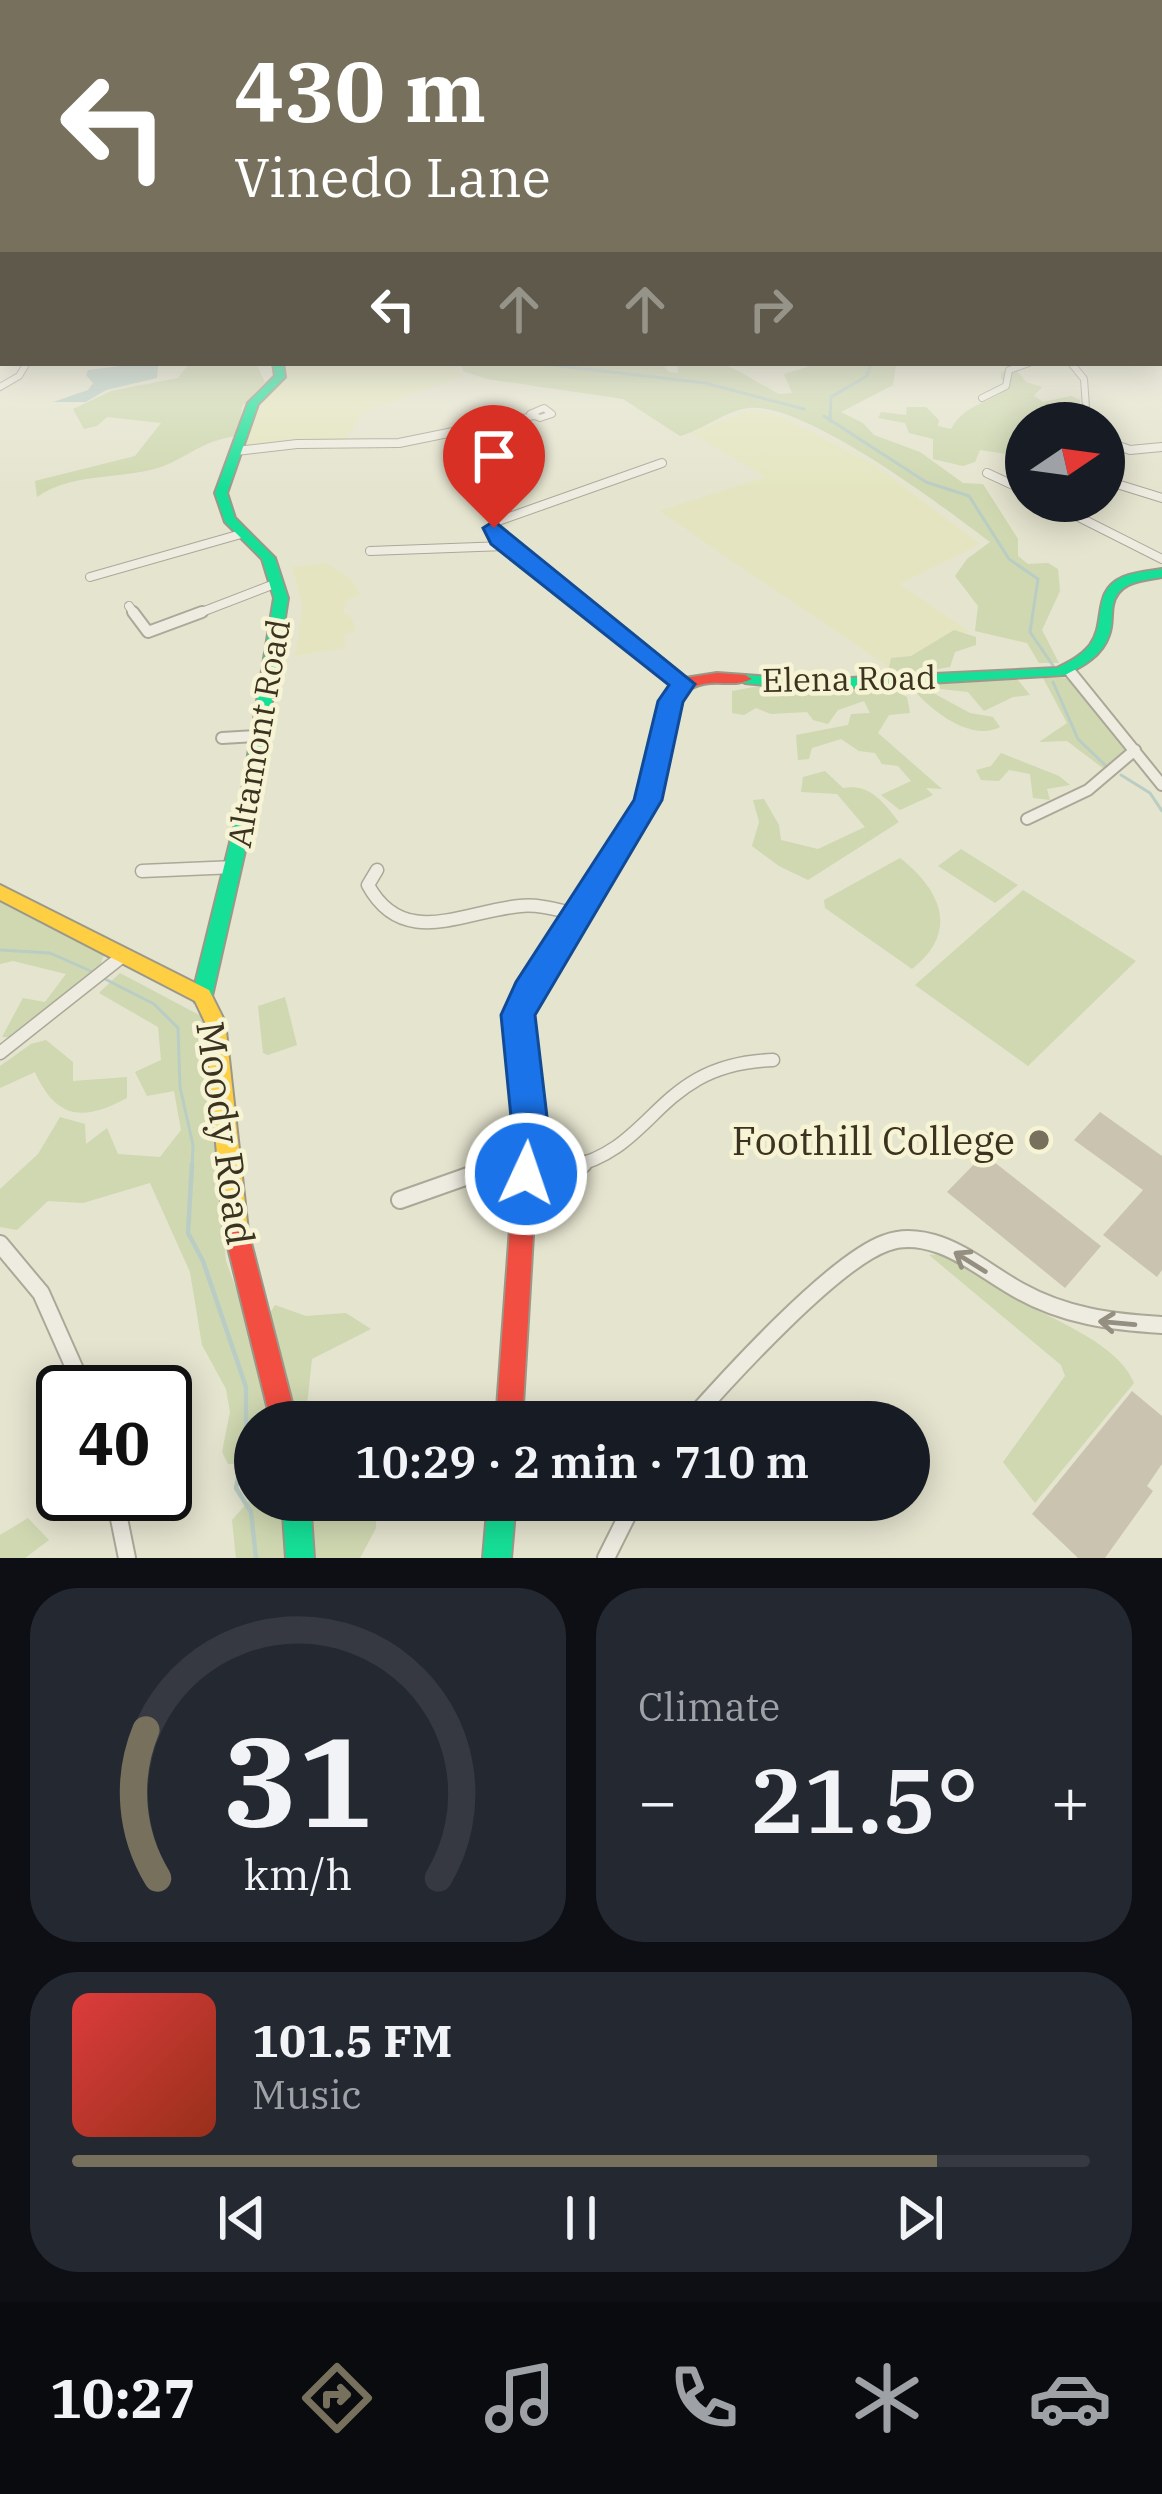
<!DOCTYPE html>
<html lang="en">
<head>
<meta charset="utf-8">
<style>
	body { margin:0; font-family:"IBM Plex Serif",serif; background:#242831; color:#f1f3f6; height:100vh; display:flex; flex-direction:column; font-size:45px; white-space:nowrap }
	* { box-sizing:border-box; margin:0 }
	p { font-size:39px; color:#9ea1a6 }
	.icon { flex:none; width:66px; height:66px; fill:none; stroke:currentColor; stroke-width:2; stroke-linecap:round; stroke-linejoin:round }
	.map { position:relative; height:1558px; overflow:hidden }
	.side { display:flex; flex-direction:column; gap:30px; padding:30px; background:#0d0f14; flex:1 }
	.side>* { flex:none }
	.guide { position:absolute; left:0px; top:0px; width:1164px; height:366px; box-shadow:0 6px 30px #0003; background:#76705d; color:#fff; overflow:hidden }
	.needle { width:78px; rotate:77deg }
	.controls { position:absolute; left:1005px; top:402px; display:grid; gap:24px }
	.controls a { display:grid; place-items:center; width:120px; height:120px; border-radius:50%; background:#171b24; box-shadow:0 6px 30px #0003; font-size:60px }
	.speed { position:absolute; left:36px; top:1365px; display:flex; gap:24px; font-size:60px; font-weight:700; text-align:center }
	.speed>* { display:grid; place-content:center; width:156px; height:156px; border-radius:50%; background:#171b24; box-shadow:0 6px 30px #0003; line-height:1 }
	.speed .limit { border:6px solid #111; border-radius:18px; background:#fff; color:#111 }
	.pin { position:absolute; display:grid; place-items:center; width:102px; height:102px; color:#fff; margin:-123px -51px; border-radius:50% 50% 50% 0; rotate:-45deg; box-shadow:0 0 12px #0007 }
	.pin .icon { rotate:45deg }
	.me { position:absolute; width:132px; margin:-66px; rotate:3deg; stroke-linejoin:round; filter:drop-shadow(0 0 9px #0008) }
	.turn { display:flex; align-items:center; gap:42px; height:252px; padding:0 36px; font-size:54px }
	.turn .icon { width:156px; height:156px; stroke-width:2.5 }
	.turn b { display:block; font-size:84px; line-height:102px }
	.lanes { display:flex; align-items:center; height:114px; padding:0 36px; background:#0003; justify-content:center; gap:60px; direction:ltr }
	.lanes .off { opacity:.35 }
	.big { font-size:90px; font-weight:600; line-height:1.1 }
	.side .card { flex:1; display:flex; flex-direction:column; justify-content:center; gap:18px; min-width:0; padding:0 42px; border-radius:48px; background:#242831 }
	.side .dial { align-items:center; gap:0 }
	.dial svg { height:312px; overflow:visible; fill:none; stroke:#363941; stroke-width:7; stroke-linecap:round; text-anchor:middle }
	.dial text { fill:#f1f3f6; stroke:none }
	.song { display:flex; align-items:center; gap:36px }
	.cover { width:144px; height:144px; border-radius:18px; background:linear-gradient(135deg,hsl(0 70% 55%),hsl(10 70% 35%)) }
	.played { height:12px; border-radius:6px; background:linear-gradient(90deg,#76705d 85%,#363941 85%) }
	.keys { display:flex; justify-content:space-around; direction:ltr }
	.heat { display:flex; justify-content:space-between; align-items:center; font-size:66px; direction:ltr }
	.side .tiles { flex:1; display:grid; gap:30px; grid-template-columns:1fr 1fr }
	.card:last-child { grid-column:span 2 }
	.trip { position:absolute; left:234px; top:1401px; width:696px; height:120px; border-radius:60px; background:#171b24; box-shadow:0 6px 30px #0003; font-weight:600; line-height:120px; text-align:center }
	.menu { display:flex; height:192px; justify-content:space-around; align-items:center; background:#090b0e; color:#9ea1a6 }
	.menu .icon { width:84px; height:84px }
	.menu .current { color:#76705d }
	.menu b { font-size:54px; color:#f1f3f6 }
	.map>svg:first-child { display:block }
</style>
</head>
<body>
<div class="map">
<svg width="1162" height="1558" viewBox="0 0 1162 1558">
	<rect width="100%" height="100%" fill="#e5e4cf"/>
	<!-- farmland -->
	<path fill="#e4e5c0" d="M279,363H456L460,377L364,411L344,441L246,449V410L253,400L278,387L284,373Z
		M749,410L781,416L874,465L980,544L900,584L969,631L918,673L887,666L659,511L766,477L691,433Z
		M326,563L351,579L360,594L346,601L343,613L352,618L356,631L344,634L345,648L295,656L303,607L292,567Z"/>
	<!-- green -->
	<path fill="#cfd8b1" d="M176,363H256L265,382L242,407L239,436C200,439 183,463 150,470C112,479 70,474 37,497L35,481L135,456L161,423L107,417L97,426L84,429L73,409L111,391L178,378L188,365Z
		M461,363H661L669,372L678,373L677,363C737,361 730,368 779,394L792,393L784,374L820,363H918L896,365L893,385L841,412L863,423L874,435L920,452L963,483L983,484L1018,539V556L1028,564L1048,563L1058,569L1060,591L1042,630L1059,663H1039L1027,643L975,631L978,606L955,576L967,559L990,542C945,508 804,401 748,408C726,411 702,430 680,436L623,399L487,379L463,371Z
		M1017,371L1026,382L1042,387L1034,396L1043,402L1071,396L1080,400L1079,419L1072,420L1066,410H1047L1042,423L1022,426L1026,457L980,450L975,462L963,466L933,459V439L909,433L905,423L878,418L881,412L906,415L907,407H926L939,420L938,426L951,429C966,401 993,405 1011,383L1001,379V372Z
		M954,630L976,637V645L955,652L950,667L902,675L888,672L891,658L911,656Z
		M972,678L1018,680L1030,695L1013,697L984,711L968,692L932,688L933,693L970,713L993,717L1000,727C970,743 927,708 908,683Z
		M1043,678H1069L1124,744V757L1104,769L1067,741L1039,742L1067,723Z
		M875,682L907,697L910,713L889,715L878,733L942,789L926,788L933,795L900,810L881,795L911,781L898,766L882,764L875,753L859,751L841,739L812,748L809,759L798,760L796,735L848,725L851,714L870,713L864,701L838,710L828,724L813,720L807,712L771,714L756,708L744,715L732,713V691L754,687L834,689Z
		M1001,753L1059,776L1070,785L1047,789L1050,800L1033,798L1030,774L1009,770L999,781L981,780L976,770L991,766Z
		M825,771L843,788C870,783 883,802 899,822L808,880L779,866L752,846L759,822L753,800L764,799L779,825L781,840L818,849L865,827L837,794L801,792L803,777Z
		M961,849L1018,885L995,903L938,866Z
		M900,858C942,891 959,932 912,969L825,908L824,900Z
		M1023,890L1136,961L1028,1066L915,985Z
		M0,902L104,955L100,966L23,1038L2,1037L23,998L45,1002L66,974L13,961L0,964Z
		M120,973L203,1017L226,1261L261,1357L272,1422H255V1469L253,1464H228L222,1452L230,1412L226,1389L202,1345L190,1272L150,1183L83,1203L48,1201L17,1230L0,1227V1189L38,1154L60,1117L85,1124L86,1144L107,1128L118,1154L160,1157L181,1130L174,1091L147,1096L135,1072L161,1060L158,1027L99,993Z
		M285,997L297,1045L268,1055L263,1053L258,1006Z
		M46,1040L73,1062V1081L127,1077V1098C83,1122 56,1119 35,1072L0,1088V1066L31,1044Z
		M941,1254C967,1265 990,1283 1014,1298C1049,1318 1119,1343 1134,1383L1035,1503L1003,1462L1065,1376L1061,1365L929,1255Z
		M275,1305L306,1316L346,1313L371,1329L312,1359L307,1405L289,1404L287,1375L268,1316Z
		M255,1494V1500H283L286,1558H236L232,1520Z
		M302,1500H331L334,1520L376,1508V1528L360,1558H309Z
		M28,1518L49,1540L25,1558H0V1535Z"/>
	<!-- water -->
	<path fill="#bacdc4" d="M146,363L158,366L157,378L106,390L86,402H53L88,390L93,383L86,375L88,370Z"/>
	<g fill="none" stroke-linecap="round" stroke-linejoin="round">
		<!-- stream-far1 -->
		<path stroke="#bacdc4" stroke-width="3" d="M534,363L705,383L804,409
			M824,416L926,482L969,496L1009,559L1038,579L1030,632L1056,670
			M830,421L831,397L867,376L871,363
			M1053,682L1078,739L1107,767
			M1121,775L1150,793L1162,811
			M0,950L50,953L95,973
			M105,979L154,1004L178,1028L180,1087L193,1145L192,1167"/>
		<!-- stream -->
		<path stroke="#bacdc4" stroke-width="4.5" d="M192,1164L188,1233L203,1261L246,1387V1440L236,1488L251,1512L256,1558"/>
	</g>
	<!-- building -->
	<path fill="#cac3b0" d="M1100,1112L1162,1156V1270L1157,1277L1103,1235L1143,1190L1074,1140Z
		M984,1154L1101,1246L1065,1288L947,1192Z
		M1132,1391L1162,1416V1464L1147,1486L1153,1491L1105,1558H1078L1032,1514Z"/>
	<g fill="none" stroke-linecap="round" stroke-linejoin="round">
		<!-- street-far4 casing -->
		<g stroke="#aba898" stroke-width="8">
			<path id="street-far4" d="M1071,363L1084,379L1087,422
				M0,387L19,376L27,363
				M982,398L1006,386L1009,370L1029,363
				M544,408L552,414L540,418L530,414Z
				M502,422L534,416"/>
		</g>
		<!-- street-far3 casing -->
		<g stroke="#aba898" stroke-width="10">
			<path id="street-far3" d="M1104,441L1130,450L1162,447
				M236,451L297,444L399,443L517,419
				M987,473L1026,491
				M1104,480L1162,498
				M1047,501L1162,559
				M370,551L505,546
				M90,577L241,534
				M129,606L135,615
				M194,615L277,583
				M595,615L493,534L498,521L662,463"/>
		</g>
		<!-- street-far2 casing -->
		<g stroke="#aba898" stroke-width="14">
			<path id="street-far2" d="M133,612L148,632L202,612
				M591,612L683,684
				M1068,669L1162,785
				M222,738L258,736
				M1027,819L1088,790L1135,750"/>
		</g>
		<!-- street-far1 casing -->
		<g stroke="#aba898" stroke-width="15">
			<path id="street-far1" d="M377,870L368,885C403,950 464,911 520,906C539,904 558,910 576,914
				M142,871L235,867
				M0,1053L124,955
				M570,1167C657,1148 656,1064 773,1060"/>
		</g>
		<!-- street casing -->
		<g stroke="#aba898" stroke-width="20">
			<path id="street" d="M400,1200L468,1176L583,1164
				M0,1244L41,1293L85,1392
				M689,1422C728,1378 834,1261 886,1243C904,1236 923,1239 940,1245C968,1255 994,1277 1020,1291C1065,1316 1111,1322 1162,1325
				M114,1494L127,1558
				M606,1558L635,1500"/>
		</g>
		<!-- fast casing -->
		<g stroke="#9b9888" stroke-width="4">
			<path id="fast" d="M273,363H283L285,377L258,404L227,493L235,518L275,558L288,598L257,798L212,996L209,1002L202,1004L195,1002L192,996L241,798L274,598L262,559L225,522L215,493L248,403L275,376Z
				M1162,569V577C1142,581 1118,581 1113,605C1111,615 1113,625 1109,635C1102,656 1083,666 1065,675L808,690L745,683L738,679L745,675L808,680L1057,668C1069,662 1081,656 1090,645C1107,622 1091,591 1123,577C1135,572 1149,571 1162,569Z
				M282,1500H310L314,1558H286Z
				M488,1500H516L511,1558H483Z"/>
		</g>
		<!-- slow casing -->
		<g stroke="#9b9888" stroke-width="4">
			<path id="slow" d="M0,885L209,990L225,1022L248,1231L244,1239L236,1242L228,1239L224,1231L205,1022L195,1001L0,900Z"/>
		</g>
		<!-- jam casing -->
		<g stroke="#9b9888" stroke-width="4">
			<path id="jam" d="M1161,294H1162V300H1161Z
				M717,673L745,675L752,679C729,690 710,673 682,694L656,800L538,993L527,1032L540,1117L522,1422H496L518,1117L507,1032L518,992L640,800L667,692L685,678Z
				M236,1220L244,1223L248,1231L297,1422H271L224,1231L228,1223Z"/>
		</g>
		<!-- street-far4 -->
		<use href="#street-far4" stroke="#eeece1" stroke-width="6"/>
		<!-- street-far3 -->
		<use href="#street-far3" stroke="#eeece1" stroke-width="8"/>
		<!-- street-far2 -->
		<use href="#street-far2" stroke="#eeece1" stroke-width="10"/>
		<!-- street-far1 -->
		<use href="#street-far1" stroke="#eeece1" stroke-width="12"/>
		<!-- street -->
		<use href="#street" stroke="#eeece1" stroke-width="16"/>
		<!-- fast -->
		<use href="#fast" fill="#16e098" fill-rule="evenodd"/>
		<!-- slow -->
		<use href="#slow" fill="#ffcf43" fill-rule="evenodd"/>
		<!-- jam -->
		<use href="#jam" fill="#f24e42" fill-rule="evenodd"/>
	</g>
	<!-- one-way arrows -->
	<defs><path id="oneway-shaft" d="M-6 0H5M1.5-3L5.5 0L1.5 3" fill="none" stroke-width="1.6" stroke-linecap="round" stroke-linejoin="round" transform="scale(3)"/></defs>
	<g stroke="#948f80">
		<use href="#oneway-shaft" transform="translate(970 1262) rotate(-148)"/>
		<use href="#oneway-shaft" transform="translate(1117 1323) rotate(-175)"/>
	</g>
	<!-- sky -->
	<linearGradient id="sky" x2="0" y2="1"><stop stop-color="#95beda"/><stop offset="0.55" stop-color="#f3f3e9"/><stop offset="1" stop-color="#f3f3e9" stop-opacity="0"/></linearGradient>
	<rect width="1162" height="488" fill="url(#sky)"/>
	<!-- route -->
	<path fill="#1a73e8" stroke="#114b97" stroke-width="3" d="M494,521L695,684L683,702L662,800L535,1015L547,1117L544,1174L539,1186L526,1191L512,1186L507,1174L511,1117L501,1015L516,982L634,800L658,701L669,685L491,544L483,528Z"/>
	<!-- markers -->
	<circle fill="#76705d" stroke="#f6f4d5" stroke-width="4.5" cx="1039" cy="1140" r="12"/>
	<g text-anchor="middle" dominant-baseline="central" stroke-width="9" stroke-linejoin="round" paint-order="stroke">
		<!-- street labels -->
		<g font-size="33" fill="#3b321f" stroke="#f6f4d5">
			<text transform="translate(849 678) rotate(-1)">Elena Road</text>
			<text transform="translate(258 733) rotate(-80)">Altamont Road</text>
		</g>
		<!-- near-street labels -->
		<g font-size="39" fill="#3b321f" stroke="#f6f4d5">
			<text transform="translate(226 1133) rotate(82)">Moody Road</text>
		</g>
		<!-- near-poi labels -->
		<g font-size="39" fill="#3b321f" stroke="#f6f4d5" text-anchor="end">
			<text x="1015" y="1140">Foothill College</text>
		</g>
	</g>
</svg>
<div class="controls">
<a><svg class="needle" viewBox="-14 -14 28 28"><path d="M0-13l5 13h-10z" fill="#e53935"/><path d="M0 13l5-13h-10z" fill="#9ea1a6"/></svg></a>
</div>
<div class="speed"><div class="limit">40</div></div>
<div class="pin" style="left:494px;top:528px;background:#d93025"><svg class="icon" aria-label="arrive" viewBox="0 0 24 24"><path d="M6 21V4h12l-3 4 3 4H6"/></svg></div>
<svg class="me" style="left:526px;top:1174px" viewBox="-20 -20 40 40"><circle r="17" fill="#1a73e8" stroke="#fff" stroke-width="3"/><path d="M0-11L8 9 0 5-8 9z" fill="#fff"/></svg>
<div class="trip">10:29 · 2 min · 710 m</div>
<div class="guide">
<div class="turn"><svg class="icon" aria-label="left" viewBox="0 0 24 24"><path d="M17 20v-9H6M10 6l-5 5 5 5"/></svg><div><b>430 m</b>Vinedo Lane</div></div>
<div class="lanes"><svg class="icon" aria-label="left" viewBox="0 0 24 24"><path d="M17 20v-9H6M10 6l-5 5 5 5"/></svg><svg class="icon off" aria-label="ahead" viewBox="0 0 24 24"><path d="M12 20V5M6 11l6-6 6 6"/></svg><svg class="icon off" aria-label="ahead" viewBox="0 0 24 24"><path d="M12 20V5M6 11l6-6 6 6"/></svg><svg class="icon off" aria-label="right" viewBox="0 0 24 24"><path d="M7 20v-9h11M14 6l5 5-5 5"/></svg></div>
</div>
</div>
<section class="side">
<div class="tiles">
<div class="card dial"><svg viewBox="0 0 100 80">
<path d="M14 69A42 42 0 1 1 86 69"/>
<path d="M14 69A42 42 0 0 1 11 31" stroke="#76705d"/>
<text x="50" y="56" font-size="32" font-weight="700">31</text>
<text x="50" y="72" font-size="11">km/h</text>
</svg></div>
<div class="card"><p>Climate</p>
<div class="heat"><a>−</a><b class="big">21.5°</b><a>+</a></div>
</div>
<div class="card">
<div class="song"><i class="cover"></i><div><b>101.5 FM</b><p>Music</p></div></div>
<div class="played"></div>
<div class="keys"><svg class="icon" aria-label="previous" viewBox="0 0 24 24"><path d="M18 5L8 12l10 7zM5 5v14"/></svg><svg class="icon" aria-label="pause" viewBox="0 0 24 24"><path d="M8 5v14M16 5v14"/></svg><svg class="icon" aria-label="next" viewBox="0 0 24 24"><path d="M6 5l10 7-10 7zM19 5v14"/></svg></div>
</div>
</div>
</section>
<nav class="menu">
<b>10:27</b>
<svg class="icon current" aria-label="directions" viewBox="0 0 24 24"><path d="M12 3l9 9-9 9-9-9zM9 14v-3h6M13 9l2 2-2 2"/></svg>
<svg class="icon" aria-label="music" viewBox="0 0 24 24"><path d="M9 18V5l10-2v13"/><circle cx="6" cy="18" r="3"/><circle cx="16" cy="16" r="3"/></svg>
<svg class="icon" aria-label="phone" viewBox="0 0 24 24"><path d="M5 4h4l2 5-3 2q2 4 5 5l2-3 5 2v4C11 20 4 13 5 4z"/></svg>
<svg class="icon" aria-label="climate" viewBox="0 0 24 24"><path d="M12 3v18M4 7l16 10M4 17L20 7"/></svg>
<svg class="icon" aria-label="car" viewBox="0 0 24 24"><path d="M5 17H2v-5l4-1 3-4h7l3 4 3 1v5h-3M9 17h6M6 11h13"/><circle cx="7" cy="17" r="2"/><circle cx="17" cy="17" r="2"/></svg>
</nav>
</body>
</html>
